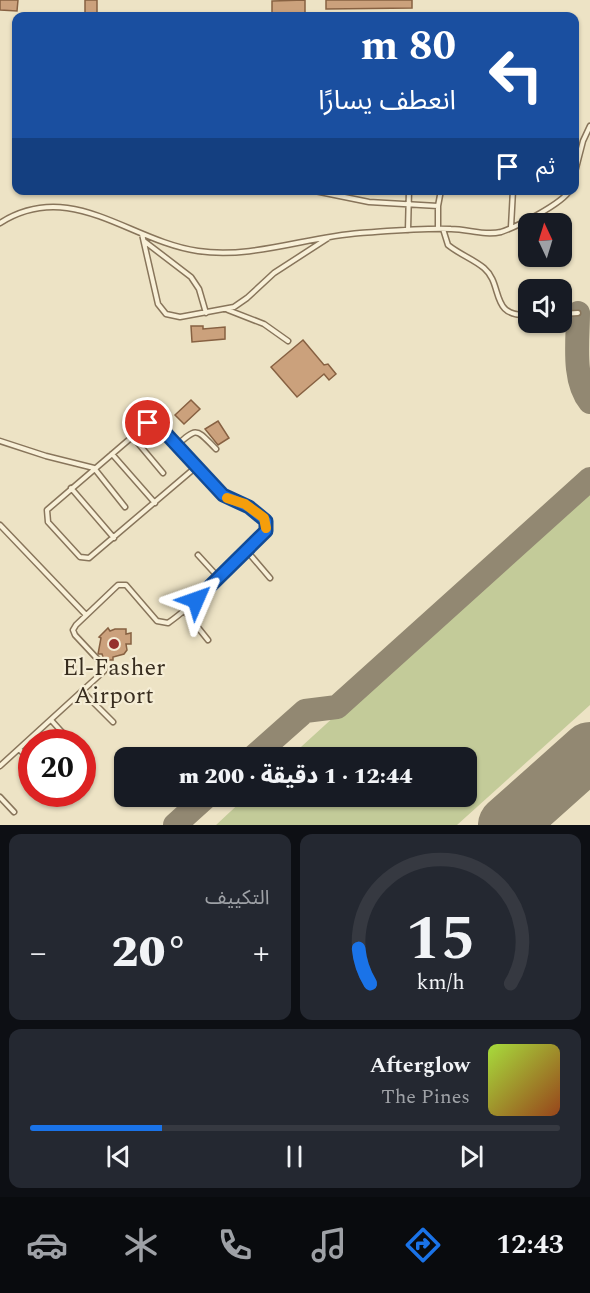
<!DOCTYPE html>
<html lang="ar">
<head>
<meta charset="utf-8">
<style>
	body { margin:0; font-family:Spectral,"Noto Sans Arabic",serif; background:#242831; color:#f1f3f6; direction:rtl; height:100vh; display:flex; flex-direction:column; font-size:22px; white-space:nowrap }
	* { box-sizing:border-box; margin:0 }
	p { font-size:20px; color:#9ea1a6 }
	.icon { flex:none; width:33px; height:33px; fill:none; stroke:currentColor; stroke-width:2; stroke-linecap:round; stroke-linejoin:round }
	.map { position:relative; height:825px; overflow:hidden; direction:ltr }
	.sheet { display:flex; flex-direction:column; gap:9px; padding:9px; background:#0d0f14; flex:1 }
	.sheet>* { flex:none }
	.top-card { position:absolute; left:12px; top:12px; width:567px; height:183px; border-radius:12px; box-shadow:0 2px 4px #0004; direction:rtl; background:#1a4fa0; color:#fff; overflow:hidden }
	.needle { width:39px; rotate:356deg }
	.buttons { position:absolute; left:518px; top:213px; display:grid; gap:12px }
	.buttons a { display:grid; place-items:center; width:54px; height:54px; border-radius:12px; background:#171b24; box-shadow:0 2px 4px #0004; font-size:30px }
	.speed { position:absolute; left:18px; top:729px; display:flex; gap:12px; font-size:30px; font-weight:700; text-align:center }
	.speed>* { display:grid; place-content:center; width:78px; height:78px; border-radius:50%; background:#171b24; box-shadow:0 2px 4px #0004; line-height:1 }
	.speed .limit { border:9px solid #d22; background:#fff; color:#111 }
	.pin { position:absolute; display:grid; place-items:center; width:51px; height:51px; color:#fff; margin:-26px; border:3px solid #fff; border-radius:50%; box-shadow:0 2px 6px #0007 }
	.me { position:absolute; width:66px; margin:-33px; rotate:47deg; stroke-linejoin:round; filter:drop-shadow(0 0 4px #0008) }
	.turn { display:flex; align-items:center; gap:21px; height:126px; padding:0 24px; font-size:27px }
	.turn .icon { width:78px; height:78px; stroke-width:2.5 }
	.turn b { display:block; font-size:42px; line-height:51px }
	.then { display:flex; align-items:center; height:57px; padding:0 24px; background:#0003; gap:12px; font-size:22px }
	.big { font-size:45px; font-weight:800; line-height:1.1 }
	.sheet .card { flex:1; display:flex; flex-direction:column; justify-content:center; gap:9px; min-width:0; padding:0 21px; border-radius:12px; background:#242831 }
	.sheet .dial { align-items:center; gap:0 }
	.dial svg { height:156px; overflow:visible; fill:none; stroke:#363941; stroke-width:7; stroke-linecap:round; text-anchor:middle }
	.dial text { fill:#f1f3f6; stroke:none }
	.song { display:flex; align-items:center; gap:18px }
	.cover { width:72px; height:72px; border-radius:9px; background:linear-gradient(135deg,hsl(80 70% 55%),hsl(20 70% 35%)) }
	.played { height:6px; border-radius:3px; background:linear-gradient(90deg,#1a73e8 25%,#363941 25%) }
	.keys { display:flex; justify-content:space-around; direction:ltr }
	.heat { display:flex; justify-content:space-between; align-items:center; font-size:33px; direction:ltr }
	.sheet .tiles { flex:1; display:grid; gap:9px; grid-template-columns:1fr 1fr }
	.card:last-child { grid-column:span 2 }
	.trip { position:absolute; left:114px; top:747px; width:363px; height:60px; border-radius:12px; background:#171b24; box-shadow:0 2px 4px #0004; font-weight:800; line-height:60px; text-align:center; direction:rtl }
	.tabs { display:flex; height:96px; justify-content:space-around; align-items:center; background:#090b0e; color:#9ea1a6 }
	.tabs .icon { width:42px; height:42px }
	.tabs .current { color:#1a73e8 }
	.tabs b { font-size:27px; color:#f1f3f6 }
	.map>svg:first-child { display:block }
</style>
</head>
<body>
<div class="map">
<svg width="590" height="825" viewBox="0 0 590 825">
	<rect width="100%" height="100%" fill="#ede3c5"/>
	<!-- green -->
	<path fill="#c3cb99" d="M590,486V705L457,825H216L246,797L466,796V758L290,757L417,641Z"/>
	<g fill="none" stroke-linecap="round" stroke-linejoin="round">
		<!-- taxiway -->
		<path stroke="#928872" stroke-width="24" d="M578,313C578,340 572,380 590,402
			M252,758L305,711L337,707L590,479
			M175,825L207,796"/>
		<!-- runway -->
		<path stroke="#928872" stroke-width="58" d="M507,825L590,751"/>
	</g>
	<!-- building -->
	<path fill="#cba17c" stroke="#876142" stroke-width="1.5" d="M0,0H18L17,11L0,10Z
		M85,0H97V16H85Z
		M305,0V13H272V1Z
		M326,0H412V8L326,9Z
		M191,326H203V329L225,327V339L192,342Z
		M303,340L324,365L328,364L336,374L329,380L324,374L297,397L271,367Z
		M191,400L200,409L184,424L175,415Z
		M218,421L229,438L218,445L205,429Z
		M108,628L110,631L115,629H126V634L131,633V644H126L127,650L124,654L113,657V660H104L102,654H98L101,638L99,637Z"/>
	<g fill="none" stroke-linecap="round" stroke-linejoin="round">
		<!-- lane casing -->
		<g stroke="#88755b" stroke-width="7">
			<path id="lane" d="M574,176L583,141L590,126
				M310,190L369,202L438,206
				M0,223C71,178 129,241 198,251C253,259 306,237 360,233C390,231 421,228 451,229C468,229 484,236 501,232C516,227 562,204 570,190
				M511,227L513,190
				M438,229V206L441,190
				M443,229L448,245C459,254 473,259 484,268C504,285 489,317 528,315
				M408,230L409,190
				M142,234L158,304L166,314L180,317L234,307L247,298L274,273L328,238
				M144,241L191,277L199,289L206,313
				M228,310L264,324L288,341
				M561,314L578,313
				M132,436L163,473
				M0,441L46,456L94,468L125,507
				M176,446C198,426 196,429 216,449
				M112,454L155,503
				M71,488L114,538
				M0,525L86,615
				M247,551L270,578
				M198,555L219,578
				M184,610L208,640
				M82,691L113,722
				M51,720L71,742
				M19,749L32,762
				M0,766L104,671V666L75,635L73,630L76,625L118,585H126L157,621L168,623C187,610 258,546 267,527L264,518L250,507L223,495L157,425L152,423L146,425L47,510L48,522L80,557L89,558L196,467
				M0,797L14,812"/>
		</g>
		<!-- lane -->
		<use href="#lane" stroke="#f8f0d8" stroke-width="4"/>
	</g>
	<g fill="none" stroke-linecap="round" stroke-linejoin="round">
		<!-- route casing -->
		<g stroke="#114b97" stroke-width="15">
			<path id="route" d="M148,423L158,425L223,495L249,507L266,521V531L196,600"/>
		</g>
		<!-- route -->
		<use href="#route" stroke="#1a73e8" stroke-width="10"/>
		<!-- slow -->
		<path stroke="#f59e0b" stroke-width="10" d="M227,498L245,504L264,518L266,528"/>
	</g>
	<!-- markers -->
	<circle fill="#96312d" stroke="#f5edd5" stroke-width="2" cx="114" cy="644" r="6"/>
	<g text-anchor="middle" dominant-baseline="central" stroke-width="4.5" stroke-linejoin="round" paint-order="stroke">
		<!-- poi labels -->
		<g font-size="24" fill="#382d1f" stroke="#f5edd5">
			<text x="114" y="668">El-Fasher<tspan x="114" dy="28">Airport</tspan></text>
		</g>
	</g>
</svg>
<div class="buttons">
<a><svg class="needle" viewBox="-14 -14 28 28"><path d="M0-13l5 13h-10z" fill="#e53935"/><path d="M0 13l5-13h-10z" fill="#9ea1a6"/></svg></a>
<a><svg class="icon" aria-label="sound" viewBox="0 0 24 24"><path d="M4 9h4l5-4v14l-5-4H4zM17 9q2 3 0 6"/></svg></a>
</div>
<div class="speed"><div class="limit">20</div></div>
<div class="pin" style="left:148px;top:423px;background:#d93025"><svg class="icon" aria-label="arrive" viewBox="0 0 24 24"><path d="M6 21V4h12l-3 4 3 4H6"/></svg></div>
<svg class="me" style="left:196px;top:600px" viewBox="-20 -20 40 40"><path d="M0-17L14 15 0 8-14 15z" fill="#1a73e8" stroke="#fff" stroke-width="4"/></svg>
<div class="trip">12:44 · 1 دقيقة · 200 m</div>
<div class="top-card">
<div class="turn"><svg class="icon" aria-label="left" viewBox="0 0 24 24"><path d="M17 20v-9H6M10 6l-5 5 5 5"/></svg><div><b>80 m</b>انعطف يسارًا</div></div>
<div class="then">ثم<svg class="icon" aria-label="arrive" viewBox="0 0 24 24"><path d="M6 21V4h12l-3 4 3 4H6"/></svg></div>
</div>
</div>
<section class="sheet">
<div class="tiles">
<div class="card dial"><svg viewBox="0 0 100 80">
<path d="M14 69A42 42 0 1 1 86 69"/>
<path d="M14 69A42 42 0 0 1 8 51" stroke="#1a73e8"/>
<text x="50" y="56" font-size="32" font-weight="700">15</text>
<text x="50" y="72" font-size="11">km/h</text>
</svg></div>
<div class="card"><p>التكييف</p>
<div class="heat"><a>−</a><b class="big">20°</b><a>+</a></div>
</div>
<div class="card">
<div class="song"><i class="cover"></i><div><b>Afterglow</b><p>The Pines</p></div></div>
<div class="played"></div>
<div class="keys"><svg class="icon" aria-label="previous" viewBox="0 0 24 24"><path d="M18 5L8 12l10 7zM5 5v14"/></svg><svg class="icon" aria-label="pause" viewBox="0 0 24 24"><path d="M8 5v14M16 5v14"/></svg><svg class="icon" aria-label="next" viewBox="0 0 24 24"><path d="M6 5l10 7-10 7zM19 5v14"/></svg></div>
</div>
</div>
</section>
<nav class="tabs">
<b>12:43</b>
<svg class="icon current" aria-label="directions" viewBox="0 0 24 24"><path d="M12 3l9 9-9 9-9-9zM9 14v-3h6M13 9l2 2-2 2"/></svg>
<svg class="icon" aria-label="music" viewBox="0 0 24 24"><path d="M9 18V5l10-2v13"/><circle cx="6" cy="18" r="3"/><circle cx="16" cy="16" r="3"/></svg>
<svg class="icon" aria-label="phone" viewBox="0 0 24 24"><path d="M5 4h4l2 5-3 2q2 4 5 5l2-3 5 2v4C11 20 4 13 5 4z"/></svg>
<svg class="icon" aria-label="climate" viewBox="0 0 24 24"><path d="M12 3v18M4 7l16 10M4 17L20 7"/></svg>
<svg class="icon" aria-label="car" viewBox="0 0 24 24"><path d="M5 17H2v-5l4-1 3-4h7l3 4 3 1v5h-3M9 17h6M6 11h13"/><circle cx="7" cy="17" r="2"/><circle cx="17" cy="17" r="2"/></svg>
</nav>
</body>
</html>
